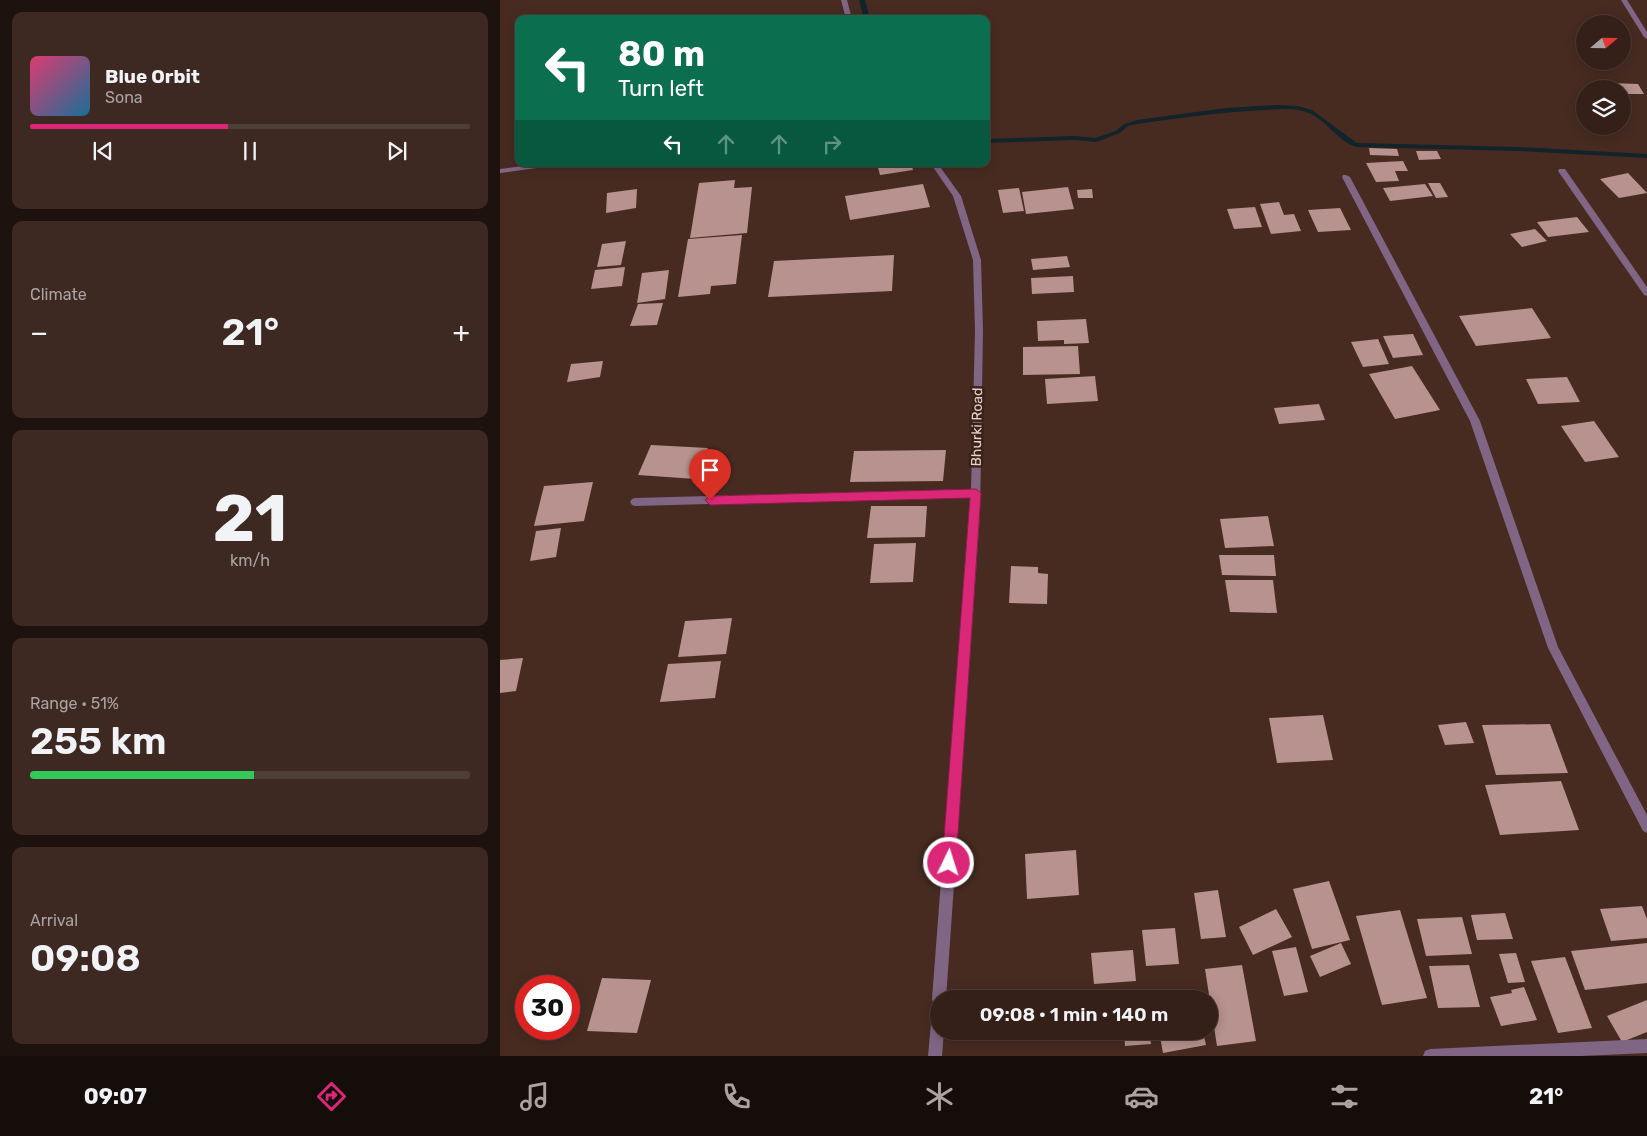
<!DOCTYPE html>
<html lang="en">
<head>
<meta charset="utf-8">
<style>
	body { margin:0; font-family:Rubik,sans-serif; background:#3d2822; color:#f1f3f6; height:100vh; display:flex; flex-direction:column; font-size:19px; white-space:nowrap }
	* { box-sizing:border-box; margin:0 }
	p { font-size:16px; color:#aaa3a2 }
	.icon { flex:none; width:28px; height:28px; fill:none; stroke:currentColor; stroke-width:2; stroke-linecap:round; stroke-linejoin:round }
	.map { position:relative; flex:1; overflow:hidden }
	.side { display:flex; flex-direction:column; gap:12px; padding:12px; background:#1d120e; width:500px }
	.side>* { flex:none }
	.guide { position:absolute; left:15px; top:15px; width:475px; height:152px; border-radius:10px; box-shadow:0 2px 12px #0003,0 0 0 1px #4f3e38; background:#0b6e4f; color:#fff; overflow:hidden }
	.needle { width:32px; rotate:70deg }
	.tools { position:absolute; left:1076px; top:15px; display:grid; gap:10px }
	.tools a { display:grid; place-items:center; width:55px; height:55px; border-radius:50%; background:#352019; box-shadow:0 2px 12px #0003,0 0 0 1px #4f3e38; font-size:25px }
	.speed { position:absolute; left:15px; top:975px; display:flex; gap:10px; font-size:25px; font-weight:700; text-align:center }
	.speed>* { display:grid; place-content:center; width:65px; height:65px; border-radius:50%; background:#352019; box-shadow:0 2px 12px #0003,0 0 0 1px #4f3e38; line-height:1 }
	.speed .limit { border:8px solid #d22; background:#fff; color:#111 }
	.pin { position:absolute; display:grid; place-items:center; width:42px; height:42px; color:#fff; margin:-51px -21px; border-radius:50% 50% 50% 0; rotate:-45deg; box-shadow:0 0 5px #0007 }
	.pin .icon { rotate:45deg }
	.me { position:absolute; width:55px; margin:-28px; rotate:4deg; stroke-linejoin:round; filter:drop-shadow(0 0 4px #0008) }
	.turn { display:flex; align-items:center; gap:18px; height:105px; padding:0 20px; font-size:22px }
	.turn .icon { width:65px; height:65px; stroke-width:2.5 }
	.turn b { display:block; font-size:35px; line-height:42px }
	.lanes { display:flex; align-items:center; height:48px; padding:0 20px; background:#0003; justify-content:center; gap:25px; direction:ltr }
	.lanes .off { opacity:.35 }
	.big { font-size:38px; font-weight:600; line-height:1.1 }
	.side .tile { flex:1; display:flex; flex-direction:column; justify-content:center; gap:8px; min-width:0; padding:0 18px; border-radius:10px; background:#3d2822 }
	.side .dial { align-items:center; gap:0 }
	.dial b { font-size:65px; line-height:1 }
	.song { display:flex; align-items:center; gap:15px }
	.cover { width:60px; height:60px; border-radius:8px; background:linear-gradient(135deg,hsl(340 70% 55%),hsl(200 70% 35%)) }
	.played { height:5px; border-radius:2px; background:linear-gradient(90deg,#db2777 45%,#4f3e38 45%) }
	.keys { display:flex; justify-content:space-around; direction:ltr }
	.heat { display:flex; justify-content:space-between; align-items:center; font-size:28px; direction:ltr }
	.charge { height:8px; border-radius:4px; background:linear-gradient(90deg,#34c759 51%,#4f3e38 0) }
	.trip { position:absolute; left:430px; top:990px; width:288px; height:50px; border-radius:25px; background:#352019; box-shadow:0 2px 12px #0003,0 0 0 1px #4f3e38; font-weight:600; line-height:50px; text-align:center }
	.tab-bar { display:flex; height:80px; justify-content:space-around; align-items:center; background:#150d0a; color:#aaa3a2 }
	.tab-bar .icon { width:35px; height:35px }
	.tab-bar .active { color:#db2777 }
	.tab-bar b { font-size:22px; color:#f1f3f6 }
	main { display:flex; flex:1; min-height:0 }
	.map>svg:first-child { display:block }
</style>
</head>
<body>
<main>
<section class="side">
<div class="tile">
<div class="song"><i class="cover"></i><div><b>Blue Orbit</b><p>Sona</p></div></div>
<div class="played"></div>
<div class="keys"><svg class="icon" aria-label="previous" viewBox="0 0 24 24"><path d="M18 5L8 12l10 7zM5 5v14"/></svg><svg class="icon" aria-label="pause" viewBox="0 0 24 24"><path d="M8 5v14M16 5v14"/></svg><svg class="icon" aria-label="next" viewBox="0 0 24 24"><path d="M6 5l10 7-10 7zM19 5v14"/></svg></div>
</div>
<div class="tile"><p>Climate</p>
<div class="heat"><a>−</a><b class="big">21°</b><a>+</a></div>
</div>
<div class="tile dial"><b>21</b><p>km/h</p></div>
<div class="tile"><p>Range · 51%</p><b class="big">255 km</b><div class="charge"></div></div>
<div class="tile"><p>Arrival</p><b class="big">09:08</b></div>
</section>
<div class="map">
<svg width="1147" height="1056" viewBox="0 0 1147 1056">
	<rect width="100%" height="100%" fill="#472b21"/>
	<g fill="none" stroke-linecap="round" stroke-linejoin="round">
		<!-- stream -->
		<path fill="#12232a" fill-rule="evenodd" d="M359,0H365L370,19H364Z
			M777,105L797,106L812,110L857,143L1018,147L1147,154V158L1018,151L856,147C836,140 825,118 806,112C793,108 777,109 764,110C721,112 679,118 637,124L628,126L620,133L596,142L574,140L486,143V139L574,136L595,138L616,131L624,124L637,120L726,108Z"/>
	</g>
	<!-- building -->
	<path fill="#b7928f" d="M1110,83L1138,84L1144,94H1122V89H1113Z
		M869,148L897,149L899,156L870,155Z
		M916,151H937L941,159L919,160Z
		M903,161L908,171H895L899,181L876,182L866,163Z
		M377,164H411L413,170L380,175Z
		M1128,173L1147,193L1119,198L1100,179Z
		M235,180L234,188L252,187L247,233L190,238L199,183Z
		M928,183H940L948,197L936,198Z
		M423,184L430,207L350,220L345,196Z
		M925,184L933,196L890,201L883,188Z
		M568,187L574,209L526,214L522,192Z
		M519,188L524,211L503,213L498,190Z
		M137,189L136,208L106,213L107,193Z
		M592,189L593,198H578L577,190Z
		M779,202L784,215L794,214L801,231L771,234L760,204Z
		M755,207L762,227L734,229L727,209Z
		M840,208L851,230L818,232L808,210Z
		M1077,217L1089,232L1048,237L1037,222Z
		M1035,229L1047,241L1022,247L1010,234Z
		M242,235L236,284L211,286L210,294L178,297L188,239Z
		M126,241L121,265L97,267L102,244Z
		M394,255L392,291L268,297L274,261Z
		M567,256L570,267L533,270L531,259Z
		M125,267L122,286L91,289L95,270Z
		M169,270L165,299L137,303L142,273Z
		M573,276L574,292L532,294L531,278Z
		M163,303L157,325L130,326L138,304Z
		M1032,308L1051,338L976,346L959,316Z
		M586,319L589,343L564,344V340L538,341L537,321Z
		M913,334L923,355L893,358L883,336Z
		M878,339L889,364L863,367L851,342Z
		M578,346L580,374L523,375V347Z
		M103,361L100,377L67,382L71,364Z
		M912,366L940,410L895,419L869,374Z
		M595,376L598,401L547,404L545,379Z
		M1067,377L1080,402L1038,404L1026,379Z
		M819,404L825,420L779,424L774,408Z
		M1094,421L1119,457L1085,462L1061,426Z
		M151,445L208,448L196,479L138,475Z
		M446,450L443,481L350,482L354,451Z
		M93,482L84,521L34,526L44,486Z
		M371,506H427L425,537L367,538Z
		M768,516L774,546L725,548L720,519Z
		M61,528L56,557L30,561L36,531Z
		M416,543L413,582L370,583L374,544Z
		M719,555H774L776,576L722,575Z
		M511,566L538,567V573L548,574L547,604L509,603Z
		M725,580H773L777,613L730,612Z
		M232,618L226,654L178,657L185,621Z
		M23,658L16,691L0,693V660Z
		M221,661L215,698L160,702L168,664Z
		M823,715L833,760L777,763L769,718Z
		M966,722L974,743L945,745L938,725Z
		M1050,724L1068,773L996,775L982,725Z
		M1061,781L1079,830L1000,835L985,785Z
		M576,850L579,895L527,899L525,854Z
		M829,881L850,940L812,949L793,889Z
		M718,890L726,937L701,939L694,893Z
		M1142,906L1147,919V938L1111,941L1100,909Z
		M776,909L792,937L753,955L739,927Z
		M900,910L927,998L882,1005L856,916Z
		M1005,913L1013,939L977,940L971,915Z
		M962,917L972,954L926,956L917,919Z
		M675,928L679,964L646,966L642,930Z
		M841,943L851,964L820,977L810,956Z
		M1147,943V983L1085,990L1071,951Z
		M796,947L808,992L784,996L772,951Z
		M633,950L636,981L594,984L591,953Z
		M1016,953L1025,982L1008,983L999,954Z
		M1065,957L1092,1028L1058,1033L1031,961Z
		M742,965L756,1041L717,1046L705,969Z
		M969,965L980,1007L938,1008L929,966Z
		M102,978L151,980L137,1033L87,1031Z
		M1024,987L1037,1020L1001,1026L990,997L1012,993L1011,990Z
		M1147,1000V1032L1122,1042L1107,1016Z
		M624,1031H649L651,1044L625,1046Z
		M659,1031H703L706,1045L663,1053Z"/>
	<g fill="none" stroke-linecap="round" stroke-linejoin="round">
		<!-- street -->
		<path fill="#806584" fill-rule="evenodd" d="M341,0H347L352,19H346Z
			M1121,0H1127L1147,32V39L1144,37Z
			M37,164H55L51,166L0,173V169Z
			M431,164H438L461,196L481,260L483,331L480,514L446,999H439V1031H444L442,1056H428L433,1002L432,999L470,497L135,506L132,505L130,502L132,499L135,498L471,489L475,331L473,260L453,196Z
			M1059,169H1065L1147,287V296L1144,295L1058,171Z
			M843,175H846L850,177L980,421L1058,647L1147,815V833L1143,831L1048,648L970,421L842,177Z
			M1147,1039V1053L1081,1056H923L925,1051L930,1049Z"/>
	</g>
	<!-- route -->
	<path fill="#db2777" stroke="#8e194d" d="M476,489L481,493L456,863L454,868L449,870L444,868L442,863L470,498L210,505L205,500L210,496Z"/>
	<g text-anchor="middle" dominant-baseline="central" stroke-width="5" stroke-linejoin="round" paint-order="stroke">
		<!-- street labels -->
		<g font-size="14" fill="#e5d2cc" stroke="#3c2118">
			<text transform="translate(477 427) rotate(-89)">Bhurki Road</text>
		</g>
	</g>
</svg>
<div class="tools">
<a><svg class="needle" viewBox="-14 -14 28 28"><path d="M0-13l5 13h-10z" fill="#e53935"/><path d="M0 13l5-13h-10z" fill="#aaa3a2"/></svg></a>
<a><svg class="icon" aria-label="layers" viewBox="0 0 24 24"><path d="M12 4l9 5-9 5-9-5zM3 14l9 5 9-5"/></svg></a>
</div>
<div class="speed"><div class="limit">30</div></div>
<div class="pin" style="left:210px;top:500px;background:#d93025"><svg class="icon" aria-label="arrive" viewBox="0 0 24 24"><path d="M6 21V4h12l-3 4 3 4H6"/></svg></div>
<svg class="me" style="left:449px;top:863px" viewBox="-20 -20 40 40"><circle r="17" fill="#db2777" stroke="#fff" stroke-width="3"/><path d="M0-11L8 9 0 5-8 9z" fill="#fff"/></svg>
<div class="trip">09:08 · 1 min · 140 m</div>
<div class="guide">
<div class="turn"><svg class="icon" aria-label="left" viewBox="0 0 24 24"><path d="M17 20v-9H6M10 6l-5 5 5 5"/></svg><div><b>80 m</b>Turn left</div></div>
<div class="lanes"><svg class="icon" aria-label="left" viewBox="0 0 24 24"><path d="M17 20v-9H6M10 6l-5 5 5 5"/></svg><svg class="icon off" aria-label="ahead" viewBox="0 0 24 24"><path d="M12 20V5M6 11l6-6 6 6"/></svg><svg class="icon off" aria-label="ahead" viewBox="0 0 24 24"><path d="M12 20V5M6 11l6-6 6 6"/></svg><svg class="icon off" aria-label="right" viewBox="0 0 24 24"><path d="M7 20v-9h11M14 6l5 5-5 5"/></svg></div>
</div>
</div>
</main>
<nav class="tab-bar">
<b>09:07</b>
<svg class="icon active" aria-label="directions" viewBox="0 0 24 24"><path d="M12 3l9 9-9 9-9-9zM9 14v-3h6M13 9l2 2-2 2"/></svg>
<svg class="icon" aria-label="music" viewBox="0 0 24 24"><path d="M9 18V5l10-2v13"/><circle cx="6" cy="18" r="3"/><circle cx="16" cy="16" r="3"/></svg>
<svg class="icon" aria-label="phone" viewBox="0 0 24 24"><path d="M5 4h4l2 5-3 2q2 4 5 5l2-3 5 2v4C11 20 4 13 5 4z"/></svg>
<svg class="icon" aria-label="climate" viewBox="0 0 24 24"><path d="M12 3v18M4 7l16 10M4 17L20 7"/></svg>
<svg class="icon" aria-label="car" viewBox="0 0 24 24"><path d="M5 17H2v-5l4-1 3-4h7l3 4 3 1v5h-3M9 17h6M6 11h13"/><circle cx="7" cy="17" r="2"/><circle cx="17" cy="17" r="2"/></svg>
<svg class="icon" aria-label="filters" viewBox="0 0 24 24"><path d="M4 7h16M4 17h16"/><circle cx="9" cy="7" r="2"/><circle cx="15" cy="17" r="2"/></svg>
<b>21°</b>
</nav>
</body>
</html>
